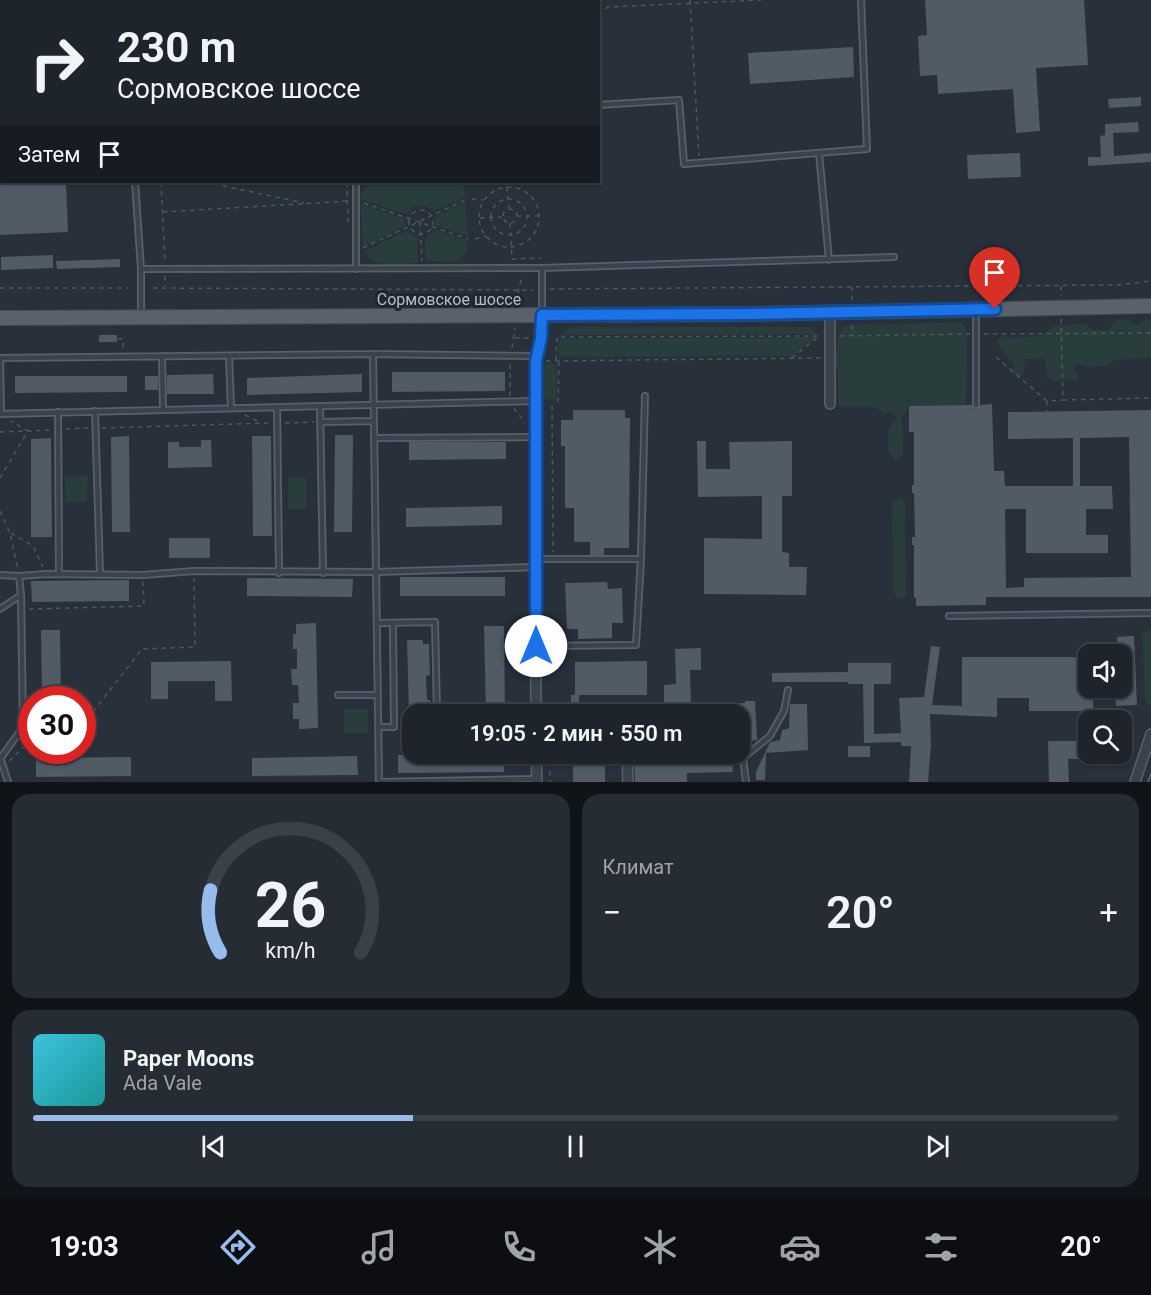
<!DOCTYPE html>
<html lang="ru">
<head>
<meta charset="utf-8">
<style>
	body { margin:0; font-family:Roboto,sans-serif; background:#252c34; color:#f1f3f6; height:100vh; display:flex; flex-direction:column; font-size:22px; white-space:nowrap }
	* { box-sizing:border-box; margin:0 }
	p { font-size:20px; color:#a0a4a9 }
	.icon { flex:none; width:33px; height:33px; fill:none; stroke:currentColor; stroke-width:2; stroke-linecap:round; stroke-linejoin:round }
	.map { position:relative; height:782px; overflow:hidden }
	.drawer { display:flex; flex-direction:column; gap:12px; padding:12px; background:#101418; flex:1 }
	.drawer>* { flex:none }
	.guide { position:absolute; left:0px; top:0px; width:600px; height:183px; box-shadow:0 2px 4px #0004,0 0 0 2px #3b4148; background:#1d242c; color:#f1f3f6; overflow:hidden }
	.fabs { position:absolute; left:1078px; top:644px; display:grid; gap:12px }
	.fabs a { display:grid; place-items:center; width:54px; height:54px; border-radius:12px; background:#1d242c; box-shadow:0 2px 4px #0004,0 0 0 2px #3b4148; font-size:30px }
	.speed { position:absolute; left:18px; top:686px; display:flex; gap:12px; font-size:30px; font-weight:700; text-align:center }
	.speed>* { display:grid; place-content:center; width:78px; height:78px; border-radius:50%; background:#1d242c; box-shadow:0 2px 4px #0004,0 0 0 2px #3b4148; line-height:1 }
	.speed .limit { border:9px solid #d22; background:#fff; color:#111 }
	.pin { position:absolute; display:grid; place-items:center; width:51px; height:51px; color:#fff; margin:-62px -26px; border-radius:50% 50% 50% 0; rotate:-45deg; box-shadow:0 0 6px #0007 }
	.pin .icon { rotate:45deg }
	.me { position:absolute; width:66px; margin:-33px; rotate:0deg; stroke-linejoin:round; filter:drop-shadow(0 0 4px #0008) }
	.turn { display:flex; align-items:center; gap:21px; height:126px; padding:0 18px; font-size:27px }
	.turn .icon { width:78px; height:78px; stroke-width:2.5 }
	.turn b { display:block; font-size:42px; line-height:51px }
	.then { display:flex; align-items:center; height:57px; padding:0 18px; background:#0003; gap:12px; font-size:22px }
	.big { font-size:45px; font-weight:600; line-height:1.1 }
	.drawer .tile { flex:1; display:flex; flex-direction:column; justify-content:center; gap:9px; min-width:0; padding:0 21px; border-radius:18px; background:#252c34 }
	.drawer .dial { align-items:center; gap:0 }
	.dial svg { height:156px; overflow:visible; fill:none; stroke:#3b4148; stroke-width:7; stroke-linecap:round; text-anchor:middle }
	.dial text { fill:#f1f3f6; stroke:none }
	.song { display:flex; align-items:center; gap:18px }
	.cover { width:72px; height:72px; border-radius:9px; background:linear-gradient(135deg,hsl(190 70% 55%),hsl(180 70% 35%)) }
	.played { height:6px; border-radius:3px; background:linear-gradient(90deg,#97bbeb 35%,#3b4148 35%) }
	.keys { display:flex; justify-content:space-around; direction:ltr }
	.heat { display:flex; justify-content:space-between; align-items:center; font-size:33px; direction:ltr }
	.drawer .tiles { flex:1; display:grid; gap:12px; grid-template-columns:1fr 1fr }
	.tile:last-child { grid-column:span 2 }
	.trip { position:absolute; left:402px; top:704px; width:348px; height:60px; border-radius:18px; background:#1d242c; box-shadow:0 2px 4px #0004,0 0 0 2px #3b4148; font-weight:600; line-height:60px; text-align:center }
	.dock { display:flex; height:96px; justify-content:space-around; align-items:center; background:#0c0e12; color:#a0a4a9 }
	.dock .icon { width:42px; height:42px }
	.dock .active { color:#97bbeb }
	.dock b { font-size:27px; color:#f1f3f6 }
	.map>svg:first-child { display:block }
</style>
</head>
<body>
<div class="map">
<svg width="1151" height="782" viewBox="0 0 1151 782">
	<rect width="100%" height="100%" fill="#27303b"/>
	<!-- green -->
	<path fill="#2a3d3d" d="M377,182H463L465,197L434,211L427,206H415L406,214L360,199C362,189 368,183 377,182Z
		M465,202L468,236L435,225V217Z
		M361,204L404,219L405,226L363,247Z
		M435,230L468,241L466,254L454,262L426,261L425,238Z
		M406,231L417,238L418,263C401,263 372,270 365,251Z
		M1126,319L1138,325L1144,320H1151V357L1115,360L1108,366L1085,367L1078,363L1073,368L1078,375L1077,380L1056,381L1047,377L1045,358L1024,359L1025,366L1022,376L1013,374L1014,364L1004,353L996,340L1003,336L1010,339L1016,337L1042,336L1052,326L1085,324L1092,330H1108L1115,321Z
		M961,322L966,328L967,334L966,405L907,406L908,411L902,418L903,455L895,460L888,451V431L897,418L890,411L885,414L875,407H839L838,369L834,366V351L838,350V336L842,327L852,325Z
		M572,327H809L816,334L560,335Z
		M816,337L793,356L559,357L558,339Z
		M546,363L557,364L556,400L544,399C539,391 541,372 546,363Z
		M88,475L87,502H66L65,477Z
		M288,478H306V509H288Z
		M902,498L905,503L906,596L897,599L893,591L892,502Z
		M1151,630V705L1145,702L1142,633Z
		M344,709H368V733H344Z"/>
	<!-- building -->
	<path fill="#505b66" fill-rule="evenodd" d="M925,0H1084L1088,65L1036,68L1040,131L1016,133L1013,89L938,94L937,75L920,76L918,36L927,35Z
		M853,47L854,77L750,84L748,53Z
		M1141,97V106L1109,108L1108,99Z
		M1138,122L1139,132L1113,133L1114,156L1151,153V162L1088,166V157H1101L1100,136L1105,135V124Z
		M1020,153L1021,177L968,179L967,155Z
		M0,182H66L68,232L0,235Z
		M53,255V268L1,270V257Z
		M120,259V267L57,269L56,261Z
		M99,335H117V342H99Z
		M392,372H505V391L392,392Z
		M213,374L214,394H167V375Z
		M362,374V392L247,395V378Z
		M15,376H127V392L15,393Z
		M145,376H158V390H145Z
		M992,404L994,471H1004L1005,486H1073V438L1008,439V412L1151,410V597H986V605L916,606V598H914V545H912V537H915L914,493H912V485H914V432H909V406L972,405L973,409H977L981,405ZM1129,437L1131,577L1024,578V587L1006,588L1005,509H1026V553H1108V535H1086V509H1113L1112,486H1080V438Z
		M573,410H625V418H630L629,548H604V555H590V542H574V508H565V446H561V420H573Z
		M335,435H353L352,532H334Z
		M129,436L130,532H112L111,437Z
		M252,436H271L272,536H253Z
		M51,438L52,537H31V439Z
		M201,440H211L212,467L168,468V442H179V447H201Z
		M697,441H706V469H730L729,442L792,441V496H782V552L789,553V567H807L806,595L704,594V538L762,539V496L698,497Z
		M409,442H506V459L409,460Z
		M502,506V525L406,527V508Z
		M169,538H210V558H169Z
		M400,577H505V596H400Z
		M247,578L353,579L352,597L247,596Z
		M129,580V601L32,602L31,581Z
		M607,582L608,589L622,588L623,623H612V638L578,639V629H567L565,583Z
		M316,623L318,728L299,729V719H293V703H299L298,685H292L291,669H297V649H293V634H296V624Z
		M484,626H504L505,714H486Z
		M41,630H60L61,699H42Z
		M1134,636L1137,705L1116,706L1115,692H1124V666H1122V654H1118L1117,637Z
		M407,640H423V644H429L430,675L426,676L427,700H430V714H409Z
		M931,646L940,647L932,705L962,706V657H1089V687H1093V711H1029V698H997V717L930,714L931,745L928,782H909L911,746H901V742L864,743L863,684H848V682H772V673L848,672V663H891V684H874V734L901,733L899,698L924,697Z
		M701,648V670H690L691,704L745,703V701H755L757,740L748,741L746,714H664V685L676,684L675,649Z
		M231,661L232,701H215V681H168V699H151V662Z
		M647,661V695H579V703H571V695H578H575V662Z
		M790,704H807L808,750L766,753L765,780H756V772L770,742L780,740L782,730L789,728Z
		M1048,741H1089V759H1068L1069,782H1049Z
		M848,746H870V757H848Z
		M573,753H605V782H573Z
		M634,753H659V761L732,759L733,772L687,773V782H635Z
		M504,754V772L398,773V755Z
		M357,756L358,775L252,776V758Z
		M131,757V776L36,777V758Z"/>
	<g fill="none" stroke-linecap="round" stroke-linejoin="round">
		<!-- service casing -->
		<g stroke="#586069" stroke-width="8">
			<path id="service" d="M335,0V2
				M549,0V2
				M427,2L454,0
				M598,105L679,100L684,164L867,149L861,0
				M819,153L829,260
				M135,182L141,269L542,268L894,257
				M356,182V269
				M542,312V268
				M976,312V405
				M141,314V269
				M373,354L379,782L537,779
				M162,356L163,410
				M229,356L231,408
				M0,358L373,354L536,356
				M0,358L1,414
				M320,406L323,573
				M277,407L279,573
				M95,411L100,574
				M58,412L59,573
				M0,414L535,401
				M320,422L374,421
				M374,438L535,437
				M536,559H641L636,645L536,646
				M641,559L645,396
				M0,575L19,576
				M21,595L19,576L47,574L143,575L194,571L376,572L536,567
				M0,609L21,595L23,727L0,759
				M949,616L1151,613
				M377,623L435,622L437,714
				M338,695H378
				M378,727H394L393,623
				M0,757L8,782
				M746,782L743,758L770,736L784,711L788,690"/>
		</g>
		<!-- minor casing -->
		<g stroke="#586069" stroke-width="12">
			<path id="minor" d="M830,404V312
				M536,710H627V714
				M536,714L535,406L536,356L541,338L542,315
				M536,753L537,782
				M627,753L628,782
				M1135,782L1151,734"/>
		</g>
		<!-- primary casing -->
		<g stroke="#434b54" stroke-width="16">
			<path id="primary" d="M0,318L755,314L1151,306"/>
		</g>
		<!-- path -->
		<path stroke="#495a5b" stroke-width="1.5" stroke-dasharray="4.5 4.5" stroke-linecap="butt" d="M353,0V2
			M493,0V2
			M519,0V2
			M690,0L699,156
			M598,14L608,7L761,0
			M161,182L165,262
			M205,182L304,203
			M347,182L348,226
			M507,187L509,208
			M479 217a30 30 0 1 1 60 0a30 30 0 1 1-60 0Z
			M491 217a18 18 0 1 1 36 0a18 18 0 1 1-36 0Z
			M472,199L483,200
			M364,203L468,239
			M503 216a7 7 0 1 1 14 0a7 7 0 1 1-14 0Z
			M409 222a12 12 0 1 1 24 0a12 12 0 1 1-24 0Z
			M163,212L349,201
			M517,216H539
			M480,218L502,217
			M420,222L422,261
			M510,223L512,259L541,258
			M475,239L486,236
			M363,248L465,200
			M165,276V286
			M1061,286V296
			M0,288H128
			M153,288L533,290
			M550,289L1118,285L1151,281
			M852,300V288
			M516,302L522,275
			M1061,319L1063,400L1151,398
			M852,325V335
			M984,334L1151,333
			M840,336L970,334
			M100,338L123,339V350
			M515,338H529
			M512,348L515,328
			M996,357L1047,401L1063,400
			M792,358L819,336
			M556,360L557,337L820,336
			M546,361L820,358
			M510,396V364
			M1047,401V411
			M558,402L559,361
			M552,406L553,552
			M514,408L525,423
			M245,415L260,422
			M285,423L314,422
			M102,428L269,423
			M66,429L89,428
			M0,432L50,430
			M0,478L28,431L11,421
			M0,511L10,533L18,570
			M11,533L33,546L43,567
			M29,609L144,606L143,582
			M82,726L142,649L195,647L194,578
			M550,753V782
			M9,761L28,743H32"/>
		<!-- service -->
		<use href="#service" stroke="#3a424b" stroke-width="4.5"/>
		<!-- minor -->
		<use href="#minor" stroke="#3a424b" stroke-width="9"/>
		<!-- primary -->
		<use href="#primary" stroke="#59616b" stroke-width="14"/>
		<!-- tram -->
		<path stroke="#5d6772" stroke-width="1.5" d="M1148,782L1151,774"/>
	</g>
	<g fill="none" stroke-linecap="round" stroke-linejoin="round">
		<!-- route casing -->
		<g stroke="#114b97" stroke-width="15">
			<path id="route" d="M536,646V361L541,338L542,315L755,314L995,309"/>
		</g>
		<!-- route -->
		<use href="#route" stroke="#1a73e8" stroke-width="10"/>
	</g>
	<g text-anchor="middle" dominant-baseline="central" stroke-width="6" stroke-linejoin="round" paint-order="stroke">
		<!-- street labels -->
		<g font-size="16" fill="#b6bdc7" stroke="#1f2730">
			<text x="449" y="299">Сормовское шоссе</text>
		</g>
	</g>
</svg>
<div class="fabs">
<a><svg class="icon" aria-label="sound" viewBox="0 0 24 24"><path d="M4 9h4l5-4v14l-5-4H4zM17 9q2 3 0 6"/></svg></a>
<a><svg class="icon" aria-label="search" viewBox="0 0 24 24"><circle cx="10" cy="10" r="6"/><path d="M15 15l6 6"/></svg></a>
</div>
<div class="speed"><div class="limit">30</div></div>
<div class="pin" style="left:995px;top:309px;background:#d93025"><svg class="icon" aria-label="arrive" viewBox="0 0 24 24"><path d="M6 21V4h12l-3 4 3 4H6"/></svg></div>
<svg class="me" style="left:536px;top:646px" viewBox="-20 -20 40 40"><circle r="19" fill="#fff"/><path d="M0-13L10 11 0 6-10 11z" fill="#1a73e8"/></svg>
<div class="trip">19:05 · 2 мин · 550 m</div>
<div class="guide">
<div class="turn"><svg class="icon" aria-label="right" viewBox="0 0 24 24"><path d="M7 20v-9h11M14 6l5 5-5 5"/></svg><div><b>230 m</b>Сормовское шоссе</div></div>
<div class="then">Затем<svg class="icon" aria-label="arrive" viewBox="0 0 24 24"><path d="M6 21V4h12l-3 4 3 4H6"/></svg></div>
</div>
</div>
<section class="drawer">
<div class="tiles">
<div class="tile dial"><svg viewBox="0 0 100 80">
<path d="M14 69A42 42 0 1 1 86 69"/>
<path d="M14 69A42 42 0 0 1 9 37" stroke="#97bbeb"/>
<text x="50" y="56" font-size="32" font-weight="700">26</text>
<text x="50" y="72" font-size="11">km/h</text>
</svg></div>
<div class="tile"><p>Климат</p>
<div class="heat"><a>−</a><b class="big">20°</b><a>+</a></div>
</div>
<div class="tile">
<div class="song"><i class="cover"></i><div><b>Paper Moons</b><p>Ada Vale</p></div></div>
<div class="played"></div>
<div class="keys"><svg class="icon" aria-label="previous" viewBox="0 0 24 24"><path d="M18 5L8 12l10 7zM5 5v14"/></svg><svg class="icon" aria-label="pause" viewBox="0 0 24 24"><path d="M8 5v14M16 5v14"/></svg><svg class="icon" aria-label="next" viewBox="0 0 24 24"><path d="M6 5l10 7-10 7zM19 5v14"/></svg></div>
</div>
</div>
</section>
<nav class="dock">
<b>19:03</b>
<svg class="icon active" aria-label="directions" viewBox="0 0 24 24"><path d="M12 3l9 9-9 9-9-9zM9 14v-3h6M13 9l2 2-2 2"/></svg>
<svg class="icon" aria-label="music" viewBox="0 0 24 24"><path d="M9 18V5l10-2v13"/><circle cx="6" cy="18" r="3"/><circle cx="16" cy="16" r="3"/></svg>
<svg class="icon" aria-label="phone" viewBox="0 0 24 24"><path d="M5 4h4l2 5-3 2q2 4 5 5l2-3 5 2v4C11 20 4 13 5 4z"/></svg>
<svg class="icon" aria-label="climate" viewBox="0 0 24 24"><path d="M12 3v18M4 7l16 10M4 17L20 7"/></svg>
<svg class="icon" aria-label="car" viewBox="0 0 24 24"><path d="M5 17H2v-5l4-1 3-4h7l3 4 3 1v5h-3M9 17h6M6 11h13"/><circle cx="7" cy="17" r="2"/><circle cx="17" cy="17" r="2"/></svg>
<svg class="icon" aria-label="filters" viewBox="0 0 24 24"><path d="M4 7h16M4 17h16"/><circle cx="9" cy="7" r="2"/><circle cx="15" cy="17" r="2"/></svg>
<b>20°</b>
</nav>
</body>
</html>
